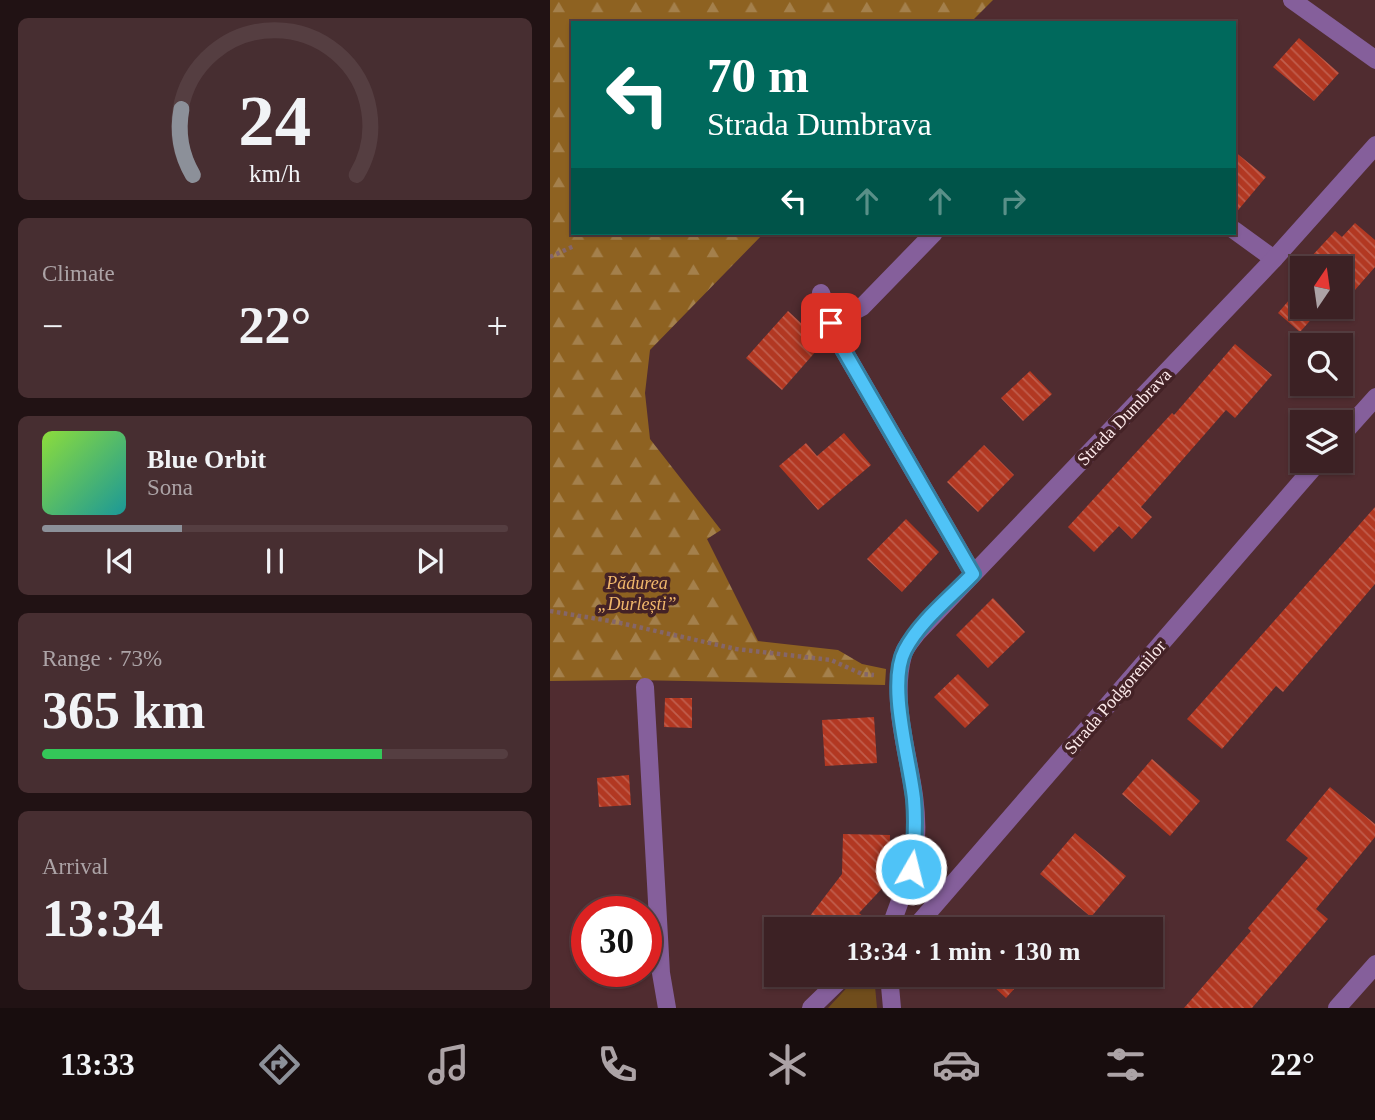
<!DOCTYPE html>
<html lang="en">
<head>
<meta charset="utf-8">
<style>
	body { margin:0; font-family:Georgia,serif; background:#472e31; color:#f1f3f6; height:100vh; display:flex; flex-direction:column; font-size:26px; white-space:nowrap }
	* { box-sizing:border-box; margin:0 }
	p { font-size:23px; color:#aca3a6 }
	.icon { flex:none; width:38px; height:38px; fill:none; stroke:currentColor; stroke-width:2; stroke-linecap:round; stroke-linejoin:round }
	.map { position:relative; flex:1; overflow:hidden }
	.panel { display:flex; flex-direction:column; gap:18px; padding:18px; background:#211214; width:550px }
	.panel>* { flex:none }
	.banner { position:absolute; left:21px; top:21px; width:665px; height:214px; border-radius:0px; box-shadow:0 2px 5px #0004,0 0 0 2px #553e41; background:#00695c; color:#fff; overflow:hidden }
	.needle { width:46px; rotate:13deg }
	.tools { position:absolute; left:740px; top:256px; display:grid; gap:14px }
	.tools a { display:grid; place-items:center; width:63px; height:63px; border-radius:0px; background:#3c2124; box-shadow:0 2px 5px #0004,0 0 0 2px #553e41; font-size:35px }
	.speed { position:absolute; left:21px; top:896px; display:flex; gap:14px; font-size:35px; font-weight:700; text-align:center }
	.speed>* { display:grid; place-content:center; width:91px; height:91px; border-radius:50%; background:#3c2124; box-shadow:0 2px 5px #0004,0 0 0 2px #553e41; line-height:1 }
	.speed .limit { border:10px solid #d22; background:#fff; color:#111 }
	.pin { position:absolute; display:grid; place-items:center; width:60px; height:60px; color:#fff; margin:-30px; border-radius:14px; box-shadow:0 4px 10px #0006 }
	.me { position:absolute; width:77px; margin:-38px; rotate:8deg; stroke-linejoin:round; filter:drop-shadow(0 0 5px #0008) }
	.turn { display:flex; align-items:center; gap:24px; height:147px; padding:0 21px; font-size:32px }
	.turn .icon { width:91px; height:91px; stroke-width:2.5 }
	.turn b { display:block; font-size:49px; line-height:60px }
	.lanes { display:flex; align-items:center; height:66px; padding:0 21px; background:#0003; justify-content:center; gap:35px; direction:ltr }
	.lanes .off { opacity:.35 }
	.big { font-size:52px; font-weight:600; line-height:1.1 }
	.panel .card { flex:1; display:flex; flex-direction:column; justify-content:center; gap:10px; min-width:0; padding:0 24px; border-radius:10px; background:#472e31 }
	.panel .dial { align-items:center; gap:0 }
	.dial svg { height:182px; overflow:visible; fill:none; stroke:#553e41; stroke-width:7; stroke-linecap:round; text-anchor:middle }
	.dial text { fill:#f1f3f6; stroke:none }
	.song { display:flex; align-items:center; gap:21px }
	.cover { width:84px; height:84px; border-radius:10px; background:linear-gradient(135deg,hsl(90 70% 55%),hsl(180 70% 35%)) }
	.played { height:7px; border-radius:4px; background:linear-gradient(90deg,#8c9099 30%,#553e41 30%) }
	.keys { display:flex; justify-content:space-around; direction:ltr }
	.heat { display:flex; justify-content:space-between; align-items:center; font-size:38px; direction:ltr }
	.charge { height:10px; border-radius:5px; background:linear-gradient(90deg,#34c759 73%,#553e41 0) }
	.trip { position:absolute; left:214px; top:917px; width:399px; height:70px; border-radius:0px; background:#3c2124; box-shadow:0 2px 5px #0004,0 0 0 2px #553e41; font-weight:600; line-height:70px; text-align:center }
	.tabs { display:flex; height:112px; justify-content:space-around; align-items:center; background:#180d0e; color:#aca3a6 }
	.tabs .icon { width:49px; height:49px }
	.tabs .selected { color:#8c9099 }
	.tabs b { font-size:32px; color:#f1f3f6 }
	main { display:flex; flex:1; min-height:0 }
	.map>svg:first-child { display:block }
</style>
</head>
<body>
<main>
<section class="panel">
<div class="card dial"><svg viewBox="0 0 100 80">
<path d="M14 69A42 42 0 1 1 86 69"/>
<path d="M14 69A42 42 0 0 1 9 40" stroke="#8c9099"/>
<text x="50" y="56" font-size="32" font-weight="700">24</text>
<text x="50" y="72" font-size="11">km/h</text>
</svg></div>
<div class="card"><p>Climate</p>
<div class="heat"><a>−</a><b class="big">22°</b><a>+</a></div>
</div>
<div class="card">
<div class="song"><i class="cover"></i><div><b>Blue Orbit</b><p>Sona</p></div></div>
<div class="played"></div>
<div class="keys"><svg class="icon" aria-label="previous" viewBox="0 0 24 24"><path d="M18 5L8 12l10 7zM5 5v14"/></svg><svg class="icon" aria-label="pause" viewBox="0 0 24 24"><path d="M8 5v14M16 5v14"/></svg><svg class="icon" aria-label="next" viewBox="0 0 24 24"><path d="M6 5l10 7-10 7zM19 5v14"/></svg></div>
</div>
<div class="card"><p>Range · 73%</p><b class="big">365 km</b><div class="charge"></div></div>
<div class="card"><p>Arrival</p><b class="big">13:34</b></div>
</section>
<div class="map">
<svg width="826" height="1008" viewBox="0 0 826 1008">
	<defs>
		<pattern id="forest-firs" width="22" height="20" patternUnits="userSpaceOnUse" patternTransform="scale(1.75)"><rect width="22" height="20" fill="#8e6221"/><path d="M5 1l3.5 6h-7zM16 11l3.5 6h-7z" fill="#a4804c"/></pattern>
		<pattern id="building-back-hatch" width="6" height="6" patternUnits="userSpaceOnUse" patternTransform="scale(1.75)"><rect width="6" height="6" fill="#b23822"/><path d="M-1 5l2 2M0 0l6 6M5-1l2 2" fill="none" stroke="#c15e4d"/></pattern>
	</defs>
	<rect width="100%" height="100%" fill="#502c30"/>
	<!-- forest -->
	<path fill="url(#forest-firs)" d="M0,0H443L420,23H23V233H214L100,350L95,393L100,439L171,530L157,539L208,641L288,650L312,664L336,669L335,685L84,680L0,681Z"/>
	<!-- garden -->
	<path fill="#704d1c" d="M318,975H324L327,1008H278L305,979Z"/>
	<!-- building -->
	<path fill="url(#building-back-hatch)" d="M749,38L789,73L764,101L723,67Z
		M684,151L716,177L684,215Z
		M805,223L825,240V267L798,298L791,292V268H764L767,264L760,258L785,231L792,237Z
		M752,285V306H773L750,332L728,313Z
		M238,311L264,335L258,341L267,350L232,390L196,358Z
		M685,344L722,375L685,418L676,410L591,507L602,517L582,539L569,526L544,552L518,527L622,413L624,415Z
		M480,371L502,394L473,421L451,398Z
		M294,433L321,465L268,510L229,466L256,443L267,456Z
		M434,445L464,475L428,512L397,482Z
		M825,507V584L733,692L726,686L672,749L637,719Z
		M356,519L389,552L352,592L317,559Z
		M443,598L475,632L438,668L406,635Z
		M408,674L439,705L415,728L384,697Z
		M115,698H142V728L114,727Z
		M324,717L327,763L275,766L272,720Z
		M602,759L650,801L620,836L572,794Z
		M79,775L81,805L49,807L47,778Z
		M780,787L825,824V837L766,909L778,919L702,1008H634L701,931L698,928L758,858L736,840Z
		M525,833L576,876L541,917L490,874Z
		M293,834L340,835L339,881L309,913L329,929H250L292,874Z
		M431,975H477L456,998Z"/>
	<g fill="none" stroke-linecap="round" stroke-linejoin="round">
		<!-- path -->
		<path stroke="#856669" stroke-width="4.5" stroke-dasharray="3.5 3.5" stroke-linecap="butt" d="M0,257L24,246
			M0,611L66,622L186,649L281,660L312,674L324,675"/>
		<!-- service -->
		<path stroke="#855f9b" stroke-width="18" d="M742,0L826,60
			M684,230L724,259
			M271,293L286,337L423,574
			M281,323L312,307L384,233"/>
		<!-- minor -->
		<path stroke="#855f9b" stroke-width="18" d="M791,436L826,397
			M95,687L111,973L117,1008
			M340,929C350,899 364,869 366,837C370,777 337,715 353,655C355,647 362,640 367,633L724,259L826,145
			M357,929L369,923L770,460
			M339,975L342,1008
			M261,1008L295,975
			M787,1008L826,964"/>
	</g>
	<g fill="none" stroke-linecap="round" stroke-linejoin="round">
		<!-- route casing -->
		<g stroke="#337fa1" stroke-width="18">
			<path id="route" d="M281,323L286,337L423,574C400,598 370,621 355,650C337,684 360,761 364,799C366,823 365,845 361,869"/>
		</g>
		<!-- route -->
		<use href="#route" stroke="#4fc3f7" stroke-width="12"/>
	</g>
	<g text-anchor="middle" dominant-baseline="central" stroke-width="7" stroke-linejoin="round" paint-order="stroke">
		<!-- street labels -->
		<g font-size="18" fill="#fce9ea" stroke="#442226">
			<text transform="translate(574 417) rotate(-46)">Strada Dumbrava</text>
			<text transform="translate(565 697) rotate(-49)">Strada Podgorenilor</text>
		</g>
		<!-- park labels -->
		<g font-size="18" font-style="italic" fill="#f1b76b" stroke="#442226">
			<text x="87" y="583">Pădurea<tspan x="87" dy="21">„Durlești”</tspan></text>
		</g>
	</g>
</svg>
<div class="tools">
<a><svg class="needle" viewBox="-14 -14 28 28"><path d="M0-13l5 13h-10z" fill="#e53935"/><path d="M0 13l5-13h-10z" fill="#aca3a6"/></svg></a>
<a><svg class="icon" aria-label="search" viewBox="0 0 24 24"><circle cx="10" cy="10" r="6"/><path d="M15 15l6 6"/></svg></a>
<a><svg class="icon" aria-label="layers" viewBox="0 0 24 24"><path d="M12 4l9 5-9 5-9-5zM3 14l9 5 9-5"/></svg></a>
</div>
<div class="speed"><div class="limit">30</div></div>
<div class="pin" style="left:281px;top:323px;background:#d93025"><svg class="icon" aria-label="arrive" viewBox="0 0 24 24"><path d="M6 21V4h12l-3 4 3 4H6"/></svg></div>
<svg class="me" style="left:361px;top:869px" viewBox="-20 -20 40 40"><circle r="17" fill="#4fc3f7" stroke="#fff" stroke-width="3"/><path d="M0-11L8 9 0 5-8 9z" fill="#fff"/></svg>
<div class="trip">13:34 · 1 min · 130 m</div>
<div class="banner">
<div class="turn"><svg class="icon" aria-label="left" viewBox="0 0 24 24"><path d="M17 20v-9H6M10 6l-5 5 5 5"/></svg><div><b>70 m</b>Strada Dumbrava</div></div>
<div class="lanes"><svg class="icon" aria-label="left" viewBox="0 0 24 24"><path d="M17 20v-9H6M10 6l-5 5 5 5"/></svg><svg class="icon off" aria-label="ahead" viewBox="0 0 24 24"><path d="M12 20V5M6 11l6-6 6 6"/></svg><svg class="icon off" aria-label="ahead" viewBox="0 0 24 24"><path d="M12 20V5M6 11l6-6 6 6"/></svg><svg class="icon off" aria-label="right" viewBox="0 0 24 24"><path d="M7 20v-9h11M14 6l5 5-5 5"/></svg></div>
</div>
</div>
</main>
<nav class="tabs">
<b>13:33</b>
<svg class="icon selected" aria-label="directions" viewBox="0 0 24 24"><path d="M12 3l9 9-9 9-9-9zM9 14v-3h6M13 9l2 2-2 2"/></svg>
<svg class="icon" aria-label="music" viewBox="0 0 24 24"><path d="M9 18V5l10-2v13"/><circle cx="6" cy="18" r="3"/><circle cx="16" cy="16" r="3"/></svg>
<svg class="icon" aria-label="phone" viewBox="0 0 24 24"><path d="M5 4h4l2 5-3 2q2 4 5 5l2-3 5 2v4C11 20 4 13 5 4z"/></svg>
<svg class="icon" aria-label="climate" viewBox="0 0 24 24"><path d="M12 3v18M4 7l16 10M4 17L20 7"/></svg>
<svg class="icon" aria-label="car" viewBox="0 0 24 24"><path d="M5 17H2v-5l4-1 3-4h7l3 4 3 1v5h-3M9 17h6M6 11h13"/><circle cx="7" cy="17" r="2"/><circle cx="17" cy="17" r="2"/></svg>
<svg class="icon" aria-label="filters" viewBox="0 0 24 24"><path d="M4 7h16M4 17h16"/><circle cx="9" cy="7" r="2"/><circle cx="15" cy="17" r="2"/></svg>
<b>22°</b>
</nav>
</body>
</html>
